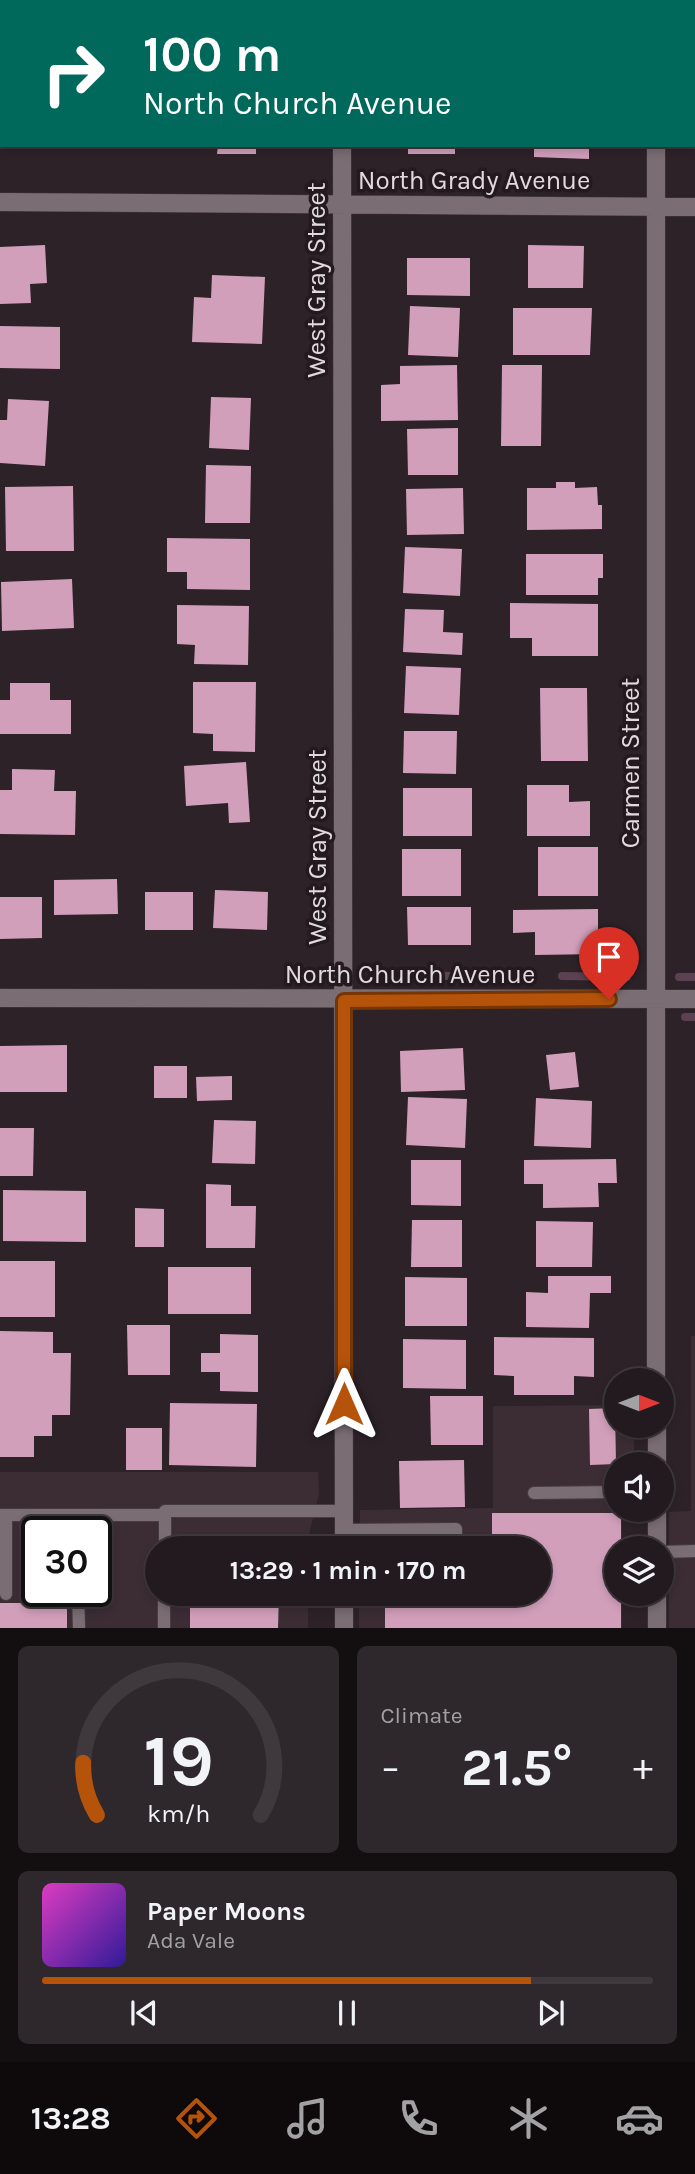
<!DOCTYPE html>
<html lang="en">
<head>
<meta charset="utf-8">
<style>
	body { margin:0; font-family:Karla,sans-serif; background:#2e272b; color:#f1f3f6; height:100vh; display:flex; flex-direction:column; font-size:26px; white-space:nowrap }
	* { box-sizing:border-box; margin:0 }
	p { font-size:23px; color:#a2a1a4 }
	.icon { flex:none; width:38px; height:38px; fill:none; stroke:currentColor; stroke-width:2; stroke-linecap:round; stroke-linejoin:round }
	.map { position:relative; height:1628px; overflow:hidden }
	.side { display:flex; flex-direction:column; gap:18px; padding:18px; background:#130e10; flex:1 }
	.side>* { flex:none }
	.top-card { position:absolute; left:0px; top:0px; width:696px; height:147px; box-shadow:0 4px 10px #0003,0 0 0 2px #3f383c; background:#00695c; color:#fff; overflow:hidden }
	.needle { width:46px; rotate:90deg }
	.tools { position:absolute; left:604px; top:1368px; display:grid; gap:14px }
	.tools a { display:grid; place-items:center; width:70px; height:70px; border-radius:50%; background:#221a1e; box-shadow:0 4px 10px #0003,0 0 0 2px #3f383c; font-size:35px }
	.speed { position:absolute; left:21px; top:1516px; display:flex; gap:14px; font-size:35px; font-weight:700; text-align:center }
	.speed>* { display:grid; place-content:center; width:91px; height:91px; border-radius:50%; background:#221a1e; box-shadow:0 4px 10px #0003,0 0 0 2px #3f383c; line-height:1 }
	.speed .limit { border:4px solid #111; border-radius:10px; background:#fff; color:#111 }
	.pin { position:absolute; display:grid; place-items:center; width:60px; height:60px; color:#fff; margin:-72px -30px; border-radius:50% 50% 50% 0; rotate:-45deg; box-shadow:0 0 7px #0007 }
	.pin .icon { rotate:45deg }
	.me { position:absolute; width:77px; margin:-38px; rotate:0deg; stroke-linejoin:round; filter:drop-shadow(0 0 5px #0008) }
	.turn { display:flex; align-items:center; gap:24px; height:147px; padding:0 28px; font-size:32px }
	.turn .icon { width:91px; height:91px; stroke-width:2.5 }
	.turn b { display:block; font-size:49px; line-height:60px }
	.big { font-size:52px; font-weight:700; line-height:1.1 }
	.side .widget { flex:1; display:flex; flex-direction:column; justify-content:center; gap:10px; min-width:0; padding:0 24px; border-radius:10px; background:#2e272b }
	.side .dial { align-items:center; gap:0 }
	.dial svg { height:182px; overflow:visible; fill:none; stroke:#3f383c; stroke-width:7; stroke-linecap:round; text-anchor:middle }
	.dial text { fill:#f1f3f6; stroke:none }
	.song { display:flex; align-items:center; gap:21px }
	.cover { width:84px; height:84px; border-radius:10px; background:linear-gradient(135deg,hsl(310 70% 55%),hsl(250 70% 35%)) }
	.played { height:7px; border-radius:4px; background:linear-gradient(90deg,#b45309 80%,#3f383c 80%) }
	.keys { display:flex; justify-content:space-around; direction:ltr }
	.heat { display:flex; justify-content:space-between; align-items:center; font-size:38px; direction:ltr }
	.side .tiles { flex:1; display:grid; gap:18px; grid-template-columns:1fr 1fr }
	.widget:last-child { grid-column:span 2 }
	.trip { position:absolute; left:145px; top:1536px; width:406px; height:70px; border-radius:35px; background:#221a1e; box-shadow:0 4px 10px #0003,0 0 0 2px #3f383c; font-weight:700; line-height:70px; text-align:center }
	.menu { display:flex; height:112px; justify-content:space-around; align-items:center; background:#0e0a0c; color:#a2a1a4 }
	.menu .icon { width:49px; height:49px }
	.menu .current { color:#b45309 }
	.menu b { font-size:32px; color:#f1f3f6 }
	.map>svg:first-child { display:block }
</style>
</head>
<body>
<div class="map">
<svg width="695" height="1628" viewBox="0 0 695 1628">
	<rect width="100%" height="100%" fill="#2d2228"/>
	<!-- built -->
	<path fill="#3c2d35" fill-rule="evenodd" d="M691,1336H695V1628H669V1512L691,1511Z
		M616,1405V1426H634V1463L616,1465V1510H622V1549H616V1594H622V1628H359V1594H539V1549H360V1510L493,1508V1406Z
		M0,1472H318L319,1494L309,1534V1549H158V1594H308V1628H0ZM37,1531H96V1591H37Z"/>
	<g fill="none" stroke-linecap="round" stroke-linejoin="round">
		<!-- stream -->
		<path stroke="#5b4152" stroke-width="8" d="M409,975L450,976
			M465,976H526
			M562,976L627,977V962
			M679,977H695
			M685,1017H695"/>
	</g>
	<!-- building -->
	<path fill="#d29fbb" d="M53,145H113V149H53Z
		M218,145H256V154H217Z
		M408,145H455V154H408Z
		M534,145H589V159L534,157Z
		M45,245L47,283L30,284L31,303L0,304V247Z
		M528,245L584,246L583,288H528Z
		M407,258H470V296L407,295Z
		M212,275L265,277L262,344L192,342L194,297L211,298Z
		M410,306L460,308L458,357L408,355Z
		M513,308H592L590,355H513Z
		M0,326L60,327V369L0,368Z
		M457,365L458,420L381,421V385L400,384V366Z
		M502,365H542L541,446H501Z
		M211,397L251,398L249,450L209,448Z
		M8,399L49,401L45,466L0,463V420H7Z
		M458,428V475H408L407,429Z
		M206,465L251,466L250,523H205Z
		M556,482H575V488L597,487L598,505H602V529L527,530V488H556Z
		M73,486L74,551H6L5,487Z
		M463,488L464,534L407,535L406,489Z
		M167,538L250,539V590L187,589V572H167Z
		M405,547L462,549L460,596L403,593Z
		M526,554H603V578H598V595H526Z
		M72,579L74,628L2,631L1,582Z
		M510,603L598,604V656H532V638H510Z
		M177,605L249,606L248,665L194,664L195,645L177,644Z
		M405,609L444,610L443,632L463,633L462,655L403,652Z
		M406,666L461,668L459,715L404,713Z
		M193,682H256L255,752L213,751V734L193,733Z
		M10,683H50V700H71V734H0V700H10Z
		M540,688H587L588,761H541Z
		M404,731H457L456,774L403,773Z
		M246,762L250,822L229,823L228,803L186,806L184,766Z
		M12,769L55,770L54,791H76L75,835L0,834V790H12Z
		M527,785H569V802L590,801V836H527Z
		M403,788H472V836H403Z
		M538,847H598V896H538Z
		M402,849H461V896H402Z
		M117,879L118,914L54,915V880Z
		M215,890L268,892L267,930L213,928Z
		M145,892H193V930H145Z
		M0,897H42V938L0,939Z
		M407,907H471V945H408Z
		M598,909V954L535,955V932L513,933V910Z
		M67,1045V1092H0V1046Z
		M463,1048L465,1090L401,1092L400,1051Z
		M575,1052L579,1087L550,1090L546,1055Z
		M154,1066H187V1098H154Z
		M232,1076V1100L197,1101L196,1077Z
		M408,1097L467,1099L465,1148L406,1145Z
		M536,1098L592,1101L591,1148L534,1146Z
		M214,1120L256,1121L255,1164L212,1163Z
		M0,1128H34L33,1176H0Z
		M616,1159L617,1183H598L599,1207L543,1208V1184H524V1160Z
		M411,1160H461V1206L411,1205Z
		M206,1184L231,1185V1206H256L255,1248H206Z
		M3,1190L86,1191V1242L3,1241Z
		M135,1208L164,1209V1247H135Z
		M412,1220H462V1267H411Z
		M536,1221L593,1222L592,1267H536Z
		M0,1261H55V1317H0Z
		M168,1267H251V1314H168Z
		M548,1276H611V1293H590L589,1328L526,1327V1292L548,1293Z
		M405,1277L467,1278V1326H405Z
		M127,1325H170V1375H128Z
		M0,1331L53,1332V1353H71L70,1415H52V1436H34V1457H0Z
		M220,1334L258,1335V1392L220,1391V1372H201V1353H220Z
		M494,1337L594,1338V1377L574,1376V1395H514V1376L494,1375Z
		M403,1339L466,1340V1389L403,1388Z
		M430,1396H483V1445H431Z
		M170,1403L257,1404L256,1467L169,1465Z
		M615,1408L616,1464L590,1465L589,1409Z
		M126,1428H162V1470H126Z
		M464,1460L465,1507L400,1508L399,1461Z
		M492,1513H621V1549H616V1594H621V1628H385V1594H439V1601H493L492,1594H539V1549H492Z
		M385,1539H439V1549H385Z
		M190,1594H279L278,1628H190Z
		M0,1603H67V1628H0Z"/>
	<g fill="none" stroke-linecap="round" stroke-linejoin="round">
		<!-- lane casing -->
		<g stroke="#463d42" stroke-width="14">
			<path id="lane" d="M534,1493L616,1492
				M0,1515H78V1531
				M6,1515V1594
				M78,1515H165
				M344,1530L456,1529V1549
				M165,1549V1511H344
				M662,1552L695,1551
				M78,1591L79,1628
				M456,1594V1596
				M164,1628V1594"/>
		</g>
		<!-- street casing -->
		<g stroke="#463d42" stroke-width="19">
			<path id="street" d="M655,0V2
				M343,2V0
				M342,145L344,1549
				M656,145V1381
				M0,202L695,207
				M0,998L695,999
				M657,1426V1465
				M657,1510V1549
				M344,1594V1628
				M657,1594V1628"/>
		</g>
		<!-- lane -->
		<use href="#lane" stroke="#7a6d73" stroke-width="12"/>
		<!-- street -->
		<use href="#street" stroke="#7a6d73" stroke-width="18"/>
	</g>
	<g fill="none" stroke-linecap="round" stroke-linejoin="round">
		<!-- route casing -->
		<g stroke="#753606" stroke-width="18">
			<path id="route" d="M344,1404V1001L609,999"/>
		</g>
		<!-- route -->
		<use href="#route" stroke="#b45309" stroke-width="12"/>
	</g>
	<g text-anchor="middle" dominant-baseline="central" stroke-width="7" stroke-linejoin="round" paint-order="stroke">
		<!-- street labels -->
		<g font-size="26" fill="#e1dadd" stroke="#23191e">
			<text x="474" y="180">North Grady Avenue</text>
			<text transform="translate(316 280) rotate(-90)">West Gray Street</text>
			<text transform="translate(630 763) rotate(-90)">Carmen Street</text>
			<text transform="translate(317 847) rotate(-90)">West Gray Street</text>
			<text x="410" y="974">North Church Avenue</text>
		</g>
	</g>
</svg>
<div class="tools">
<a><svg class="needle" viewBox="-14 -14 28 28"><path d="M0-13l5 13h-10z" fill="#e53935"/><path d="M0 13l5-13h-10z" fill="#a2a1a4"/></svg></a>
<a><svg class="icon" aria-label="sound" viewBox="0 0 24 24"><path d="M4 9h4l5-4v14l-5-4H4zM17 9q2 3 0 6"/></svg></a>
<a><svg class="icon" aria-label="layers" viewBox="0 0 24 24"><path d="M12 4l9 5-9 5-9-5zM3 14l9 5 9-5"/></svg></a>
</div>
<div class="speed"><div class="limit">30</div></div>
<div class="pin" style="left:609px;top:999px;background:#d93025"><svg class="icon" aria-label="arrive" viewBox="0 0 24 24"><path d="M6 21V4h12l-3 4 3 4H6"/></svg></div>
<svg class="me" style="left:344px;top:1404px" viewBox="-20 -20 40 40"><path d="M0-17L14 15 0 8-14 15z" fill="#b45309" stroke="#fff" stroke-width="4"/></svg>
<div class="trip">13:29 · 1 min · 170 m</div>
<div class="top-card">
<div class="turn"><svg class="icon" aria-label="right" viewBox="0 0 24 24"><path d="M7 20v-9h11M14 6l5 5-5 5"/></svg><div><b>100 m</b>North Church Avenue</div></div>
</div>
</div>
<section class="side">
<div class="tiles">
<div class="widget dial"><svg viewBox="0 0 100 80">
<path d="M14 69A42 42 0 1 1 86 69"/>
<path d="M14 69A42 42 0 0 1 8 46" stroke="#b45309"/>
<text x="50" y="56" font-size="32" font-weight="700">19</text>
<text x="50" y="72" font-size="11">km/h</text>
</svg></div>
<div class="widget"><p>Climate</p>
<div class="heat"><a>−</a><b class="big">21.5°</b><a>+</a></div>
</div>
<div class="widget">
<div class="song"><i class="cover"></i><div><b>Paper Moons</b><p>Ada Vale</p></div></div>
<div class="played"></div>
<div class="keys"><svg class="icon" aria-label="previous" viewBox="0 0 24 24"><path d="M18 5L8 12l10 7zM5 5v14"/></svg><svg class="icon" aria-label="pause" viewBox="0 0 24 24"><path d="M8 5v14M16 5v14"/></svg><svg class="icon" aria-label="next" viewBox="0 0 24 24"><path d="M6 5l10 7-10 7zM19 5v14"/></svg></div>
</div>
</div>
</section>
<nav class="menu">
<b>13:28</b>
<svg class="icon current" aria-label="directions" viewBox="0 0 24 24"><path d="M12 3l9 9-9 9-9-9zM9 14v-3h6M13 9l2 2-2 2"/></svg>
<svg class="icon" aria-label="music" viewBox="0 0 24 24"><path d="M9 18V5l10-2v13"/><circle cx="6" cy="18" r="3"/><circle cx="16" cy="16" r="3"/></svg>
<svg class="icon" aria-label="phone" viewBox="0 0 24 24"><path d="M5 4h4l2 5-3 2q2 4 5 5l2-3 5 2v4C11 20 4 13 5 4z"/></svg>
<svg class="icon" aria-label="climate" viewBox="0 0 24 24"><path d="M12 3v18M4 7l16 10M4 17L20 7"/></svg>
<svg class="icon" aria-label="car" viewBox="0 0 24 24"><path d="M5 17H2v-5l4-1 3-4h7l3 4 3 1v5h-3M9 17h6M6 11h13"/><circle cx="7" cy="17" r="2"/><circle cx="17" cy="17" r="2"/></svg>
</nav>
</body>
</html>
